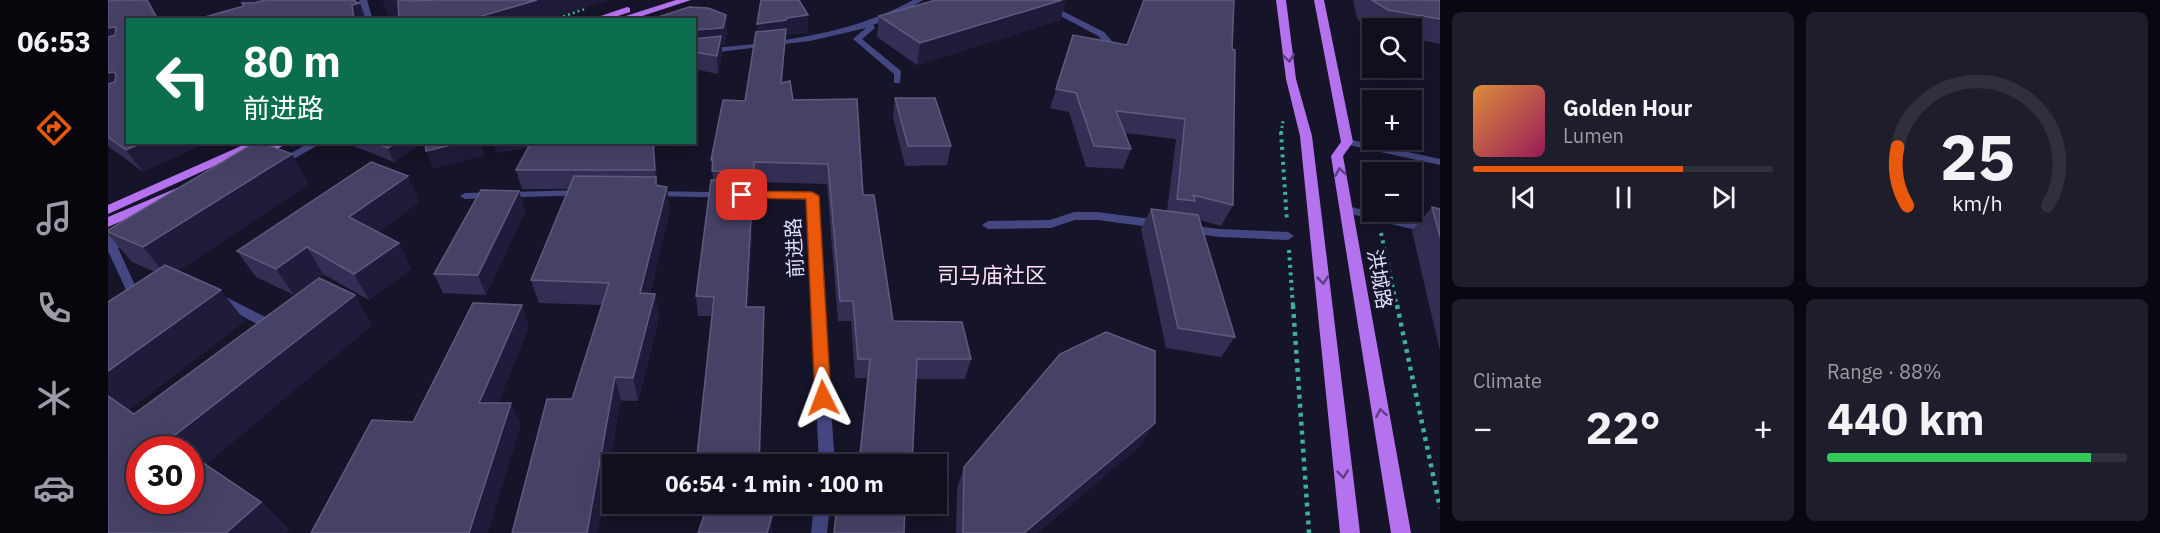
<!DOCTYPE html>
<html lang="en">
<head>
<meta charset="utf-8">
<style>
	body { margin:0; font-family:"IBM Plex Sans","Noto Sans SC",sans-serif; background:#1e1d2b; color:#f1f3f6; height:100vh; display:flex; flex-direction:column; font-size:22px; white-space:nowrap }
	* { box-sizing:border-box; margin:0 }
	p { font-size:20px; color:#9c9ca4 }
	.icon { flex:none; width:33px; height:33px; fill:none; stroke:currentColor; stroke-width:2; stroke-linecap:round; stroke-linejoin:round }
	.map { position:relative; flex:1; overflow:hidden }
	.panel { display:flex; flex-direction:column; gap:12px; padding:12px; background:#090810; width:720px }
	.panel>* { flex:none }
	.hud { position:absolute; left:18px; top:18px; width:570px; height:126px; border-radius:0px; box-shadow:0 6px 24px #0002,0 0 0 2px #302f3c; background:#0b6e4f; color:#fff; overflow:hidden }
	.fabs { position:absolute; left:1254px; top:18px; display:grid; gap:12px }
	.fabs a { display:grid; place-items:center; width:60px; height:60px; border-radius:0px; background:#100f1e; box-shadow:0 6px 24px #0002,0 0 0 2px #302f3c; font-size:30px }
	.speed { position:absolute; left:18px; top:436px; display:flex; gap:12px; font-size:30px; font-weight:700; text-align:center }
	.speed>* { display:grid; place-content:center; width:78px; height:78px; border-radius:50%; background:#100f1e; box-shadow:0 6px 24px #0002,0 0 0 2px #302f3c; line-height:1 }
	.speed .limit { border:9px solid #d22; background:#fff; color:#111 }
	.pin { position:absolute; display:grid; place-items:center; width:51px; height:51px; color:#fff; margin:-26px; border-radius:12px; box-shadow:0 3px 9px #0006 }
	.me { position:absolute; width:66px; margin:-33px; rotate:357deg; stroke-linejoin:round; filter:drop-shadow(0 0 4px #0008) }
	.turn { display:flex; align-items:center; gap:21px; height:126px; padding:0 18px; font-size:27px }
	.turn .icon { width:78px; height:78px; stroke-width:2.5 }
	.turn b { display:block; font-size:42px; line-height:51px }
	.big { font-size:45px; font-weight:700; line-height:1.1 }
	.panel .widget { flex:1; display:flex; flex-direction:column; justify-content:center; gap:9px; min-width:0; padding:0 21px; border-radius:9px; background:#1e1d2b }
	.panel .dial { align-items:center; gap:0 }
	.dial svg { height:156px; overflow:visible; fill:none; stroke:#302f3c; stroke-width:7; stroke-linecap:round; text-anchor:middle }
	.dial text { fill:#f1f3f6; stroke:none }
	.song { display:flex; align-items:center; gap:18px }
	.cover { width:72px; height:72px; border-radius:9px; background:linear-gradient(135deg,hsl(30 70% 55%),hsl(330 70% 35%)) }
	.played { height:6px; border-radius:3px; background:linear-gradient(90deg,#ea580c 70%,#302f3c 70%) }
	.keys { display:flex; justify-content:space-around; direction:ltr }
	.heat { display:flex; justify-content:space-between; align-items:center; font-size:33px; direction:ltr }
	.charge { height:9px; border-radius:4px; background:linear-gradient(90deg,#34c759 88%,#302f3c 0) }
	.panel .tiles { flex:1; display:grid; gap:12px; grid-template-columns:repeat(2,1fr) }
	.trip { position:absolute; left:494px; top:454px; width:345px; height:60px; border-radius:0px; background:#100f1e; box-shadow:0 6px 24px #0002,0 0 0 2px #302f3c; font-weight:700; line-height:60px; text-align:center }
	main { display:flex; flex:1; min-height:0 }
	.tab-bar { display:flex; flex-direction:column; width:108px; justify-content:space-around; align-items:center; background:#06060c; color:#9c9ca4 }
	.tab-bar .icon { width:42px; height:42px }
	.tab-bar .selected { color:#ea580c }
	.tab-bar b { font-size:27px; color:#f1f3f6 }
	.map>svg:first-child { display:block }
</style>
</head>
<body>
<main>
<nav class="tab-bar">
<b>06:53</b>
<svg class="icon selected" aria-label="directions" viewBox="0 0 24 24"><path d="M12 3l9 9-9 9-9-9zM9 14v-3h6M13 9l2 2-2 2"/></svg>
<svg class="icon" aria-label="music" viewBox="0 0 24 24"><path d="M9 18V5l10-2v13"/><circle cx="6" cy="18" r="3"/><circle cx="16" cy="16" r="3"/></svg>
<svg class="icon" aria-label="phone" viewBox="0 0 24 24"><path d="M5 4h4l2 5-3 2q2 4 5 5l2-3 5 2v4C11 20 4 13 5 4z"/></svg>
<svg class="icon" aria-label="climate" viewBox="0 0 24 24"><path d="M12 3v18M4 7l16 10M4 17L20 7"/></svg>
<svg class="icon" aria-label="car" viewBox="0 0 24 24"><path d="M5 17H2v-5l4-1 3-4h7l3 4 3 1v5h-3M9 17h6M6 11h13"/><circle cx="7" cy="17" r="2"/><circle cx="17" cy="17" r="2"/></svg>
</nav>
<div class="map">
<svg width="1332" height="533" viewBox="0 0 1332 533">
	<rect width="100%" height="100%" fill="#151428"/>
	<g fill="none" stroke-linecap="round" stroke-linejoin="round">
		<!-- path-far2 -->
		<path stroke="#3faf9e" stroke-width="3" stroke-dasharray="2 3" stroke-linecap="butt" d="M446,20L476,9
			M1173,133L1175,121"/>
		<!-- path-far1 -->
		<path stroke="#3faf9e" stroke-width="4" stroke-dasharray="3 4.5" stroke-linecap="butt" d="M1173,132L1179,221
			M1256,161L1264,195
			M1273,233L1289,307
			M1181,250L1185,307"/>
		<!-- path -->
		<path stroke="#3faf9e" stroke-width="4.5" stroke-dasharray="4 5" stroke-linecap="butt" d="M1185,305L1201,533
			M1289,305L1332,508"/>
		<!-- service -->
		<path fill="#444782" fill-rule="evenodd" d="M805,0H815L788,16L765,25L767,27L766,29L754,39L793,71L792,83H786V74L745,39L758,28L702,41L586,55V50C664,42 736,38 805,0Z
			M923,0H933L996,32L1008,46L1001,48L990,36Z
			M202,142H215L177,164L173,165L168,162Z
			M1239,206L1332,228V236L1235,212L1233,210Z
			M966,212H989L1051,220L1057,224L1051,228L989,220H967L943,228L880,229L874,225L880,221L942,220Z
			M1080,225L1111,229L1180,232L1186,236L1180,240L1111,237L1076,232L1074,229L1076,226Z
			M0,234L4,235L7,240L24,234L28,235L30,238L28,241L10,248L27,285L42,286L44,289L42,292H19L0,251Z
			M112,294L161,319L162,322L161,325H151L108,302L106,299L108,296Z"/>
		<!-- minor -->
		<path fill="#444782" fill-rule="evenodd" d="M251,0H259L265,20H257Z
			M1239,139L1332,159V165L1236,144L1234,142Z
			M475,190L479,191L480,193L479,195L357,199L352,196L357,193Z
			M544,191L708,194L727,465H711L699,199L540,196L539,194Z
			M706,504H722L719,533H703Z"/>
		<!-- primary -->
		<path fill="#b572ee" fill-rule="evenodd" d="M568,0H583L522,20H505Z
			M1168,0H1178L1188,79L1204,136L1252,533H1232L1192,136L1178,79Z
			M1206,0H1216L1245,142L1235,156L1303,533H1283L1223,156L1233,142Z
			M519,7L522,8V12L498,20H481Z
			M142,142H151L153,145L0,214V205Z
			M165,142H181L152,159L148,160L142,156Z
			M69,188L76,192L74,195L0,227V217Z"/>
	</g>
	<!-- wall -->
	<path fill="#332f54" d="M0,0H41L51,20H20V142H99L35,172L0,146Z
		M828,0H958L952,20L809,65L769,37L771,16Z
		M1245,0H1332V44L1304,38V28H1264V30L1249,19Z
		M618,15L619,32L616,45H614V54L610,74L586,69V20Z
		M649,24L700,32L678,35L674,83L685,100L755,195L785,321L863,359L857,379H808L804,465H750L759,378H747L743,321H730L719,184L647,182L646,191L640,307L656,327L652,465H588L604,316H590L588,296L605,180L603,160L637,101L649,32Z
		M965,35L1019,45L1124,49L1125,205L1113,226L1092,220L1127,337L1113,357L1058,348L1033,229L1043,209L1059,211L1068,139L1017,133L1023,149L1015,169L978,167L961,112L942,108Z
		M787,98L843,146L839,165L797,166L785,117Z
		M235,142H315L286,162Z
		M385,142H546L549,185L562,209L542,294H547L551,317L530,401L464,399L494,305L431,303L423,280L461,189H414L408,170L422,146L389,153Z
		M201,184L70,271L137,321L20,410L26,414L264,325L98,464L153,502L181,530L0,533V302L47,272L24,262L0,234V230Z
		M411,191L417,211L378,295L335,293L326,274Z
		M311,202L270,232L291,243L303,269L261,300L215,274L186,295L148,277L129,251Z
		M1324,207L1332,209V351L1304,231Z
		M1032,446L929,533H848L849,489L856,467Z"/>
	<!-- shaded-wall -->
	<path fill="#1f1c3b" d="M39,0H41L51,20H50Z
		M132,0H204L141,17Z
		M247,0H249L250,3H252L258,20H246L244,5Z
		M274,0H292L297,14L281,18Z
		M429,0H503L437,20H360Z
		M954,0H958L952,20L809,65L812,43Z
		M618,15L619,32L616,45H614V54L610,74L609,56L586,48V30Z
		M700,15V32L678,35V37L672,102L650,41L649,24L679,18Z
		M8,27L20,43L0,50V28Z
		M5,72L19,93L0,98V73Z
		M36,142H99L35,172L18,150Z
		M288,142H315L286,162L280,148Z
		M355,142H373L377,156L325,169L318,151Z
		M385,142H435L389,153Z
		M545,142H546L550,189L547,170Z
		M184,154L201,184L60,278L35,247Z
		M300,176L311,202L255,244L241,217Z
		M645,181L646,201L639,327L638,307Z
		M559,187L562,209L537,316L532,293Z
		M411,191L417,211L378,295L370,275Z
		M291,243L303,269L261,300L246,274Z
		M199,247L215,274L186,295L168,269Z
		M113,290L137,321L15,414L0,400V371Z
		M547,294L551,317L530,401L525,378Z
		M247,295L264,325L93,469L82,459V450H73L62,439Z
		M414,305L421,327L382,424L371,403Z
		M656,307V327L652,465H651Z
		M507,377L513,400L490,533H479Z
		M403,403L413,425L380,533H361Z
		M1047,423L1032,446L929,533H916Z
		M153,502L181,530L178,533H118Z
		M664,516V533H659Z"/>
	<!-- building -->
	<path fill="#454266" stroke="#5e5b7d" stroke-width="1.5" d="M0,0H39L50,20H20V142H36L18,150L0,137V84L7,82L8,74L5,72L0,73V37L7,35L8,27L0,28Z
		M157,0H247V2L252,3L244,5L246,20H86L136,6L134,3H146Z
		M290,0H303L302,1L329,0H429L360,20H291Z
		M653,0H691L700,15L679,18L678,20L649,24Z
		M828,0H954L812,43L771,16Z
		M1036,0H1126L1124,49L1127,50L1125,205L1085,195L1087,201L1069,199L1077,119L1008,111L1023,149L986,146L968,93L948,89L965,35L1019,45Z
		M1264,0H1332V19L1280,10Z
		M581,7L600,8L618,15L615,28L586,30V20H541Z
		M678,29L673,83L682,81L685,100L749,99L755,195H766L785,321L854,322L863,359H809L804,465H751L762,359H750L745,301H732L720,164L646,162V171H604L605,160H603L615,100L637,101L648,32Z
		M613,36L609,56L586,52V39Z
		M787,98H827L843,146H800Z
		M148,142H151L184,154L35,247L0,232V230Z
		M265,142H288L280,148Z
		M317,142H355L318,151Z
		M423,142H545L547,170H408Z
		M263,162L300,176L241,217L291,243L246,274L199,247L168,269L129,251Z
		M466,176L548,177V185L559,187L532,293L547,294L525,378L507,377L479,533H404L439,399H464L501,283L423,280Z
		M603,180L645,181L638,307H656L651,465H588L606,297L588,296Z
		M373,190L411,191L370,275L326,274Z
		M1324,207L1332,209V237Z
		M1043,209L1090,215L1127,337L1070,328Z
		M57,265L113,290L0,371V302Z
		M211,278L247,295L62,439L77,450H32V501H82V454L153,502L118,533H0V396L26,414Z
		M365,303L414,305L371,403H403L361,533H203L264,420L305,422Z
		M998,332L1047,351V423L916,533H855L856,467L952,354Z
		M600,504H615L664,516L659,533H590Z
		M729,504H797L796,533H726Z"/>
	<!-- one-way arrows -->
	<defs><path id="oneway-chevron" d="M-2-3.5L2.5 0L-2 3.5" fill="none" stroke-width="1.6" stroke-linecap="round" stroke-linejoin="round" transform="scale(1.5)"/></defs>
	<g stroke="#5d3e81">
		<use href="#oneway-chevron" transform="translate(1181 58) rotate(83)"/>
		<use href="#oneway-chevron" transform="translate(1232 172) rotate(-100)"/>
		<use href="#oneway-chevron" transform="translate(1215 280) rotate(84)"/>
		<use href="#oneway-chevron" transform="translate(1273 413) rotate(-100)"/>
		<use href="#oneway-chevron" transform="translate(1235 474) rotate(84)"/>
	</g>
	<!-- route -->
	<path fill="#ea580c" stroke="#983908" stroke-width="1.5" d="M634,191L704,192L711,196L723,398L721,402L715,404L709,402L707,398L698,199L630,198V192Z"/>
	<g text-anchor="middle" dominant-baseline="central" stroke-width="6" stroke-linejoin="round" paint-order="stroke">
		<!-- street labels -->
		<g font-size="20" fill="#dfdffb" stroke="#151428">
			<text transform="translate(686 248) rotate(-93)">前进路</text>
			<text transform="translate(1272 279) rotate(80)">洪城路</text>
		</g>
		<!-- quarter labels -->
		<g font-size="22" fill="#fbe0f4" stroke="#151428">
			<text x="884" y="274">司马庙社区</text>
		</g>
	</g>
</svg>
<div class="fabs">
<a><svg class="icon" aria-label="search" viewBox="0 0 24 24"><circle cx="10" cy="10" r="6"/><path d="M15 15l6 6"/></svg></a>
<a>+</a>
<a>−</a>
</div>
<div class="speed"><div class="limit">30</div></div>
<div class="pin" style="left:634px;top:195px;background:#d93025"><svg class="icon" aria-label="arrive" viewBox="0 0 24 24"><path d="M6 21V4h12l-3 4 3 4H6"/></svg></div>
<svg class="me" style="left:715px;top:398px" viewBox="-20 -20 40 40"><path d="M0-17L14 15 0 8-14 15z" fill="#ea580c" stroke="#fff" stroke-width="4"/></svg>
<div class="trip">06:54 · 1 min · 100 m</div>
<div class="hud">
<div class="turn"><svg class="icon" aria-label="left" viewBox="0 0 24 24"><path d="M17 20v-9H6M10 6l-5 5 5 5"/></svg><div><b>80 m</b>前进路</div></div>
</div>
</div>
<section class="panel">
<div class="tiles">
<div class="widget">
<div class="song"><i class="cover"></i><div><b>Golden Hour</b><p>Lumen</p></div></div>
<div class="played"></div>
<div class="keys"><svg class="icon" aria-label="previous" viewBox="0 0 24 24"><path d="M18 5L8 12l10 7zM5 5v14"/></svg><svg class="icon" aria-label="pause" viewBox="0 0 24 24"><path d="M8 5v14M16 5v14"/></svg><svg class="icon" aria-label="next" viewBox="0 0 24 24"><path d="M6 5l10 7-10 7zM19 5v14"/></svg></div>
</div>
<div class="widget dial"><svg viewBox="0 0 100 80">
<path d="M14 69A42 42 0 1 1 86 69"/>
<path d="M14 69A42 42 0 0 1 9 39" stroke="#ea580c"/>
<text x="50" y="56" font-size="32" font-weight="700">25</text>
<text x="50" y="72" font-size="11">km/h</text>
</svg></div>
<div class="widget"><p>Climate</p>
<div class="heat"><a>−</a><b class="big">22°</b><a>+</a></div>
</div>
<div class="widget"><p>Range · 88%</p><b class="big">440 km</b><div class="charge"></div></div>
</div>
</section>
</main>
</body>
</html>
